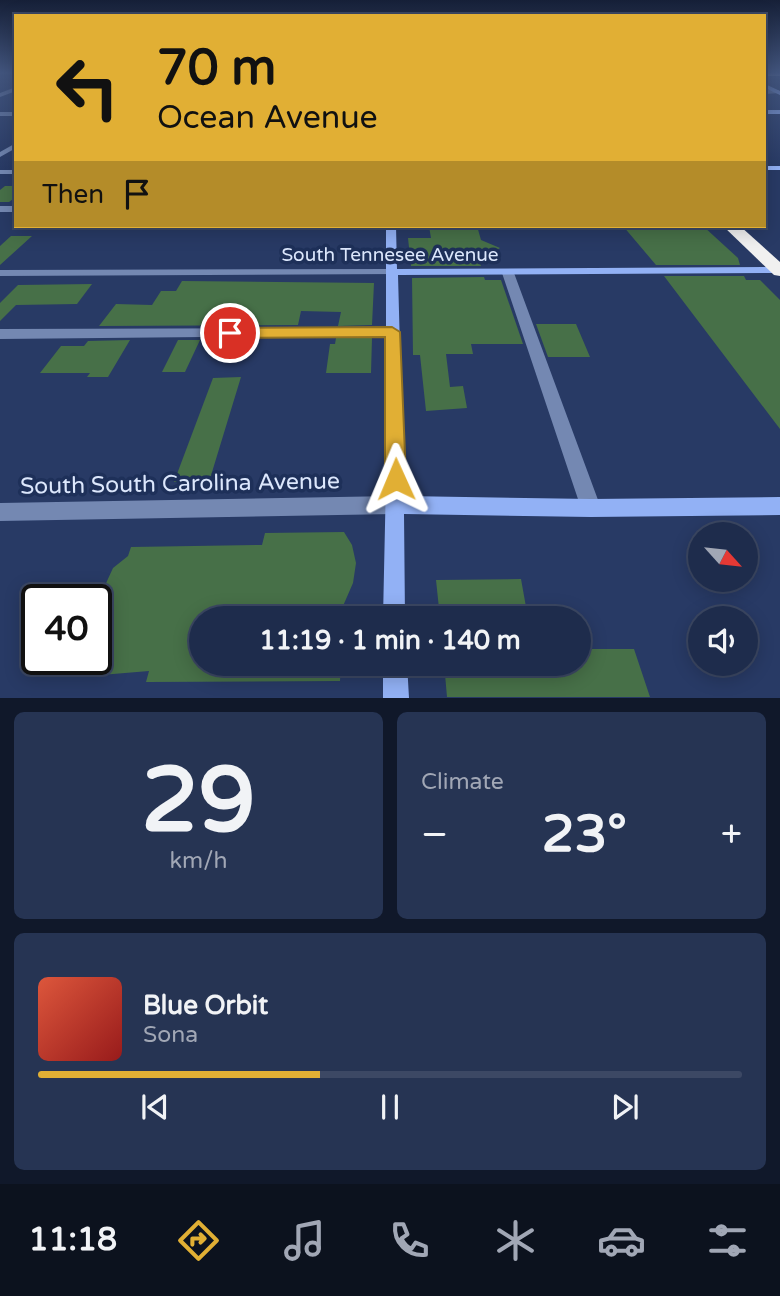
<!DOCTYPE html>
<html lang="en">
<head>
<meta charset="utf-8">
<style>
	body { margin:0; font-family:"Varela Round",sans-serif; background:#263453; color:#f1f3f6; height:100vh; display:flex; flex-direction:column; font-size:26px; white-space:nowrap }
	* { box-sizing:border-box; margin:0 }
	p { font-size:23px; color:#a1a7b5 }
	.icon { flex:none; width:38px; height:38px; fill:none; stroke:currentColor; stroke-width:2; stroke-linecap:round; stroke-linejoin:round }
	.map { position:relative; height:698px; overflow:hidden }
	.side { display:flex; flex-direction:column; gap:14px; padding:14px; background:#10182a; flex:1 }
	.side>* { flex:none }
	.hud { position:absolute; left:14px; top:14px; width:752px; height:214px; border-radius:0px; box-shadow:0 4px 18px #0003,0 0 0 2px #3c4864; background:#e1af34; color:#111; overflow:hidden }
	.needle { width:46px; rotate:117deg }
	.controls { position:absolute; left:688px; top:522px; display:grid; gap:14px }
	.controls a { display:grid; place-items:center; width:70px; height:70px; border-radius:50%; background:#1e2c4c; box-shadow:0 4px 18px #0003,0 0 0 2px #3c4864; font-size:35px }
	.speed { position:absolute; left:21px; top:584px; display:flex; gap:14px; font-size:35px; font-weight:700; text-align:center }
	.speed>* { display:grid; place-content:center; width:91px; height:91px; border-radius:50%; background:#1e2c4c; box-shadow:0 4px 18px #0003,0 0 0 2px #3c4864; line-height:1 }
	.speed .limit { border:4px solid #111; border-radius:10px; background:#fff; color:#111 }
	.pin { position:absolute; display:grid; place-items:center; width:60px; height:60px; color:#fff; margin:-30px; border:4px solid #fff; border-radius:50%; box-shadow:0 2px 7px #0007 }
	.me { position:absolute; width:77px; margin:-38px; rotate:359deg; stroke-linejoin:round; filter:drop-shadow(0 0 5px #0008) }
	.turn { display:flex; align-items:center; gap:24px; height:147px; padding:0 28px; font-size:32px }
	.turn .icon { width:91px; height:91px; stroke-width:2.5 }
	.turn b { display:block; font-size:49px; line-height:60px }
	.then { display:flex; align-items:center; height:66px; padding:0 28px; background:#0003; gap:14px; font-size:26px }
	.big { font-size:52px; font-weight:700; line-height:1.1 }
	.side .tile { flex:1; display:flex; flex-direction:column; justify-content:center; gap:10px; min-width:0; padding:0 24px; border-radius:10px; background:#263453 }
	.side .dial { align-items:center; gap:0 }
	.dial b { font-size:91px; line-height:1 }
	.song { display:flex; align-items:center; gap:21px }
	.cover { width:84px; height:84px; border-radius:10px; background:linear-gradient(135deg,hsl(10 70% 55%),hsl(0 70% 35%)) }
	.played { height:7px; border-radius:4px; background:linear-gradient(90deg,#e1af34 40%,#3c4864 40%) }
	.keys { display:flex; justify-content:space-around; direction:ltr }
	.heat { display:flex; justify-content:space-between; align-items:center; font-size:38px; direction:ltr }
	.side .tiles { flex:1; display:grid; gap:14px; grid-template-columns:1fr 1fr }
	.tile:last-child { grid-column:span 2 }
	.trip { position:absolute; left:189px; top:606px; width:402px; height:70px; border-radius:35px; background:#1e2c4c; box-shadow:0 4px 18px #0003,0 0 0 2px #3c4864; font-weight:700; line-height:70px; text-align:center }
	.menu { display:flex; height:112px; justify-content:space-around; align-items:center; background:#0c121e; color:#a1a7b5 }
	.menu .icon { width:49px; height:49px }
	.menu .current { color:#e1af34 }
	.menu b { font-size:32px; color:#f1f3f6 }
	.map>svg:first-child { display:block }
</style>
</head>
<body>
<div class="map">
<svg width="780" height="698" viewBox="0 0 780 698">
	<rect width="100%" height="100%" fill="#283a65"/>
	<!-- building -->
	<path fill="#477048" d="M5,186H16V197L9,202H0V190Z
		M429,226H477L481,240L500,248L479,261L481,266H411L408,238H431Z
		M623,226H703L738,258L740,265H656Z
		M11,236H32L0,265V246Z
		M664,276H744L746,280H760L780,300V429Z
		M484,277L485,280H501L523,344H471L473,354H446L450,387L463,386L467,408L426,411L420,355H413L412,278Z
		M182,281L374,283L372,325L338,326L341,312L301,311L298,325L99,326L116,304L152,305L161,291H176Z
		M92,284L77,304L16,305L0,321V303L18,285Z
		M536,324H576L590,357H548Z
		M336,338H372L371,373H326L330,344H335Z
		M130,340L108,377H87L90,373H40L61,346H84L88,341Z
		M178,340H200L185,372H162Z
		M241,377L209,482H174L213,378Z
		M344,532L352,545L356,563L353,583L343,606L333,618H201V663H341L340,681L146,682L149,671L77,677L85,660H96V605L113,568L128,556L131,547L262,545L265,533Z
		M521,579L528,618H440L436,580Z
		M579,649H634L650,697H447L444,663H579Z"/>
	<g fill="none" stroke-linecap="round" stroke-linejoin="round">
		<!-- street -->
		<path fill="#7488b2" fill-rule="evenodd" d="M16,87V91L0,97V93Z
			M765,90H779L780,93L765,94Z
			M0,112H16V116H0Z
			M16,143V148L0,157V152Z
			M0,170H16V174H0Z
			M0,206H16V212H0Z
			M393,269L399,272L397,274L0,276V270Z
			M508,270L514,273L601,508L598,514L591,517L584,514L581,508L502,273Z
			M392,328L399,332L397,335L0,339V329Z
			M394,496L401,499L404,505L401,511L394,514L0,521V503Z"/>
		<!-- secondary -->
		<path fill="#92b1f5" fill-rule="evenodd" d="M765,84L780,91V95L765,88Z
			M765,110H780V114H765Z
			M765,166H780V170H765Z
			M386,226H396L397,269L780,267V273L398,275L404,496L591,499L780,497V515L591,517L404,514L405,618H383L386,479Z
			M383,663H407L409,698H383Z"/>
		<!-- primary -->
		<path fill="#c2d3f6" fill-rule="evenodd" d="M765,72H780V76H765Z"/>
		<!-- highway -->
		<path fill="#f0f0f0" fill-rule="evenodd" d="M723,226H740L780,262V276L774,275Z"/>
	</g>
	<!-- sky -->
	<linearGradient id="sky" x2="0" y2="1"><stop stop-color="#162038"/><stop offset="0.43" stop-color="#42557e"/><stop offset="1" stop-color="#42557e" stop-opacity="0"/></linearGradient>
	<rect width="780" height="169" fill="url(#sky)"/>
	<!-- route -->
	<path fill="#e1af34" stroke="#927222" stroke-width="2" d="M392,327L400,332L406,479L403,486L396,489L388,486L385,479V337L230,338L223,333L230,328Z"/>
	<g text-anchor="middle" dominant-baseline="central" stroke-width="7" stroke-linejoin="round" paint-order="stroke">
		<!-- street labels -->
		<g font-size="19" fill="#dce7fc" stroke="#1e3059">
			<text x="390" y="255">South Tennesee Avenue</text>
		</g>
		<!-- near-street labels -->
		<g font-size="23" fill="#dce7fc" stroke="#1e3059">
			<text transform="translate(180 484) rotate(-1)">South South Carolina Avenue</text>
		</g>
	</g>
</svg>
<div class="controls">
<a><svg class="needle" viewBox="-14 -14 28 28"><path d="M0-13l5 13h-10z" fill="#e53935"/><path d="M0 13l5-13h-10z" fill="#a1a7b5"/></svg></a>
<a><svg class="icon" aria-label="sound" viewBox="0 0 24 24"><path d="M4 9h4l5-4v14l-5-4H4zM17 9q2 3 0 6"/></svg></a>
</div>
<div class="speed"><div class="limit">40</div></div>
<div class="pin" style="left:230px;top:333px;background:#d93025"><svg class="icon" aria-label="arrive" viewBox="0 0 24 24"><path d="M6 21V4h12l-3 4 3 4H6"/></svg></div>
<svg class="me" style="left:396px;top:479px" viewBox="-20 -20 40 40"><path d="M0-17L14 15 0 8-14 15z" fill="#e1af34" stroke="#fff" stroke-width="4"/></svg>
<div class="trip">11:19 · 1 min · 140 m</div>
<div class="hud">
<div class="turn"><svg class="icon" aria-label="left" viewBox="0 0 24 24"><path d="M17 20v-9H6M10 6l-5 5 5 5"/></svg><div><b>70 m</b>Ocean Avenue</div></div>
<div class="then">Then<svg class="icon" aria-label="arrive" viewBox="0 0 24 24"><path d="M6 21V4h12l-3 4 3 4H6"/></svg></div>
</div>
</div>
<section class="side">
<div class="tiles">
<div class="tile dial"><b>29</b><p>km/h</p></div>
<div class="tile"><p>Climate</p>
<div class="heat"><a>−</a><b class="big">23°</b><a>+</a></div>
</div>
<div class="tile">
<div class="song"><i class="cover"></i><div><b>Blue Orbit</b><p>Sona</p></div></div>
<div class="played"></div>
<div class="keys"><svg class="icon" aria-label="previous" viewBox="0 0 24 24"><path d="M18 5L8 12l10 7zM5 5v14"/></svg><svg class="icon" aria-label="pause" viewBox="0 0 24 24"><path d="M8 5v14M16 5v14"/></svg><svg class="icon" aria-label="next" viewBox="0 0 24 24"><path d="M6 5l10 7-10 7zM19 5v14"/></svg></div>
</div>
</div>
</section>
<nav class="menu">
<b>11:18</b>
<svg class="icon current" aria-label="directions" viewBox="0 0 24 24"><path d="M12 3l9 9-9 9-9-9zM9 14v-3h6M13 9l2 2-2 2"/></svg>
<svg class="icon" aria-label="music" viewBox="0 0 24 24"><path d="M9 18V5l10-2v13"/><circle cx="6" cy="18" r="3"/><circle cx="16" cy="16" r="3"/></svg>
<svg class="icon" aria-label="phone" viewBox="0 0 24 24"><path d="M5 4h4l2 5-3 2q2 4 5 5l2-3 5 2v4C11 20 4 13 5 4z"/></svg>
<svg class="icon" aria-label="climate" viewBox="0 0 24 24"><path d="M12 3v18M4 7l16 10M4 17L20 7"/></svg>
<svg class="icon" aria-label="car" viewBox="0 0 24 24"><path d="M5 17H2v-5l4-1 3-4h7l3 4 3 1v5h-3M9 17h6M6 11h13"/><circle cx="7" cy="17" r="2"/><circle cx="17" cy="17" r="2"/></svg>
<svg class="icon" aria-label="filters" viewBox="0 0 24 24"><path d="M4 7h16M4 17h16"/><circle cx="9" cy="7" r="2"/><circle cx="15" cy="17" r="2"/></svg>
</nav>
</body>
</html>
